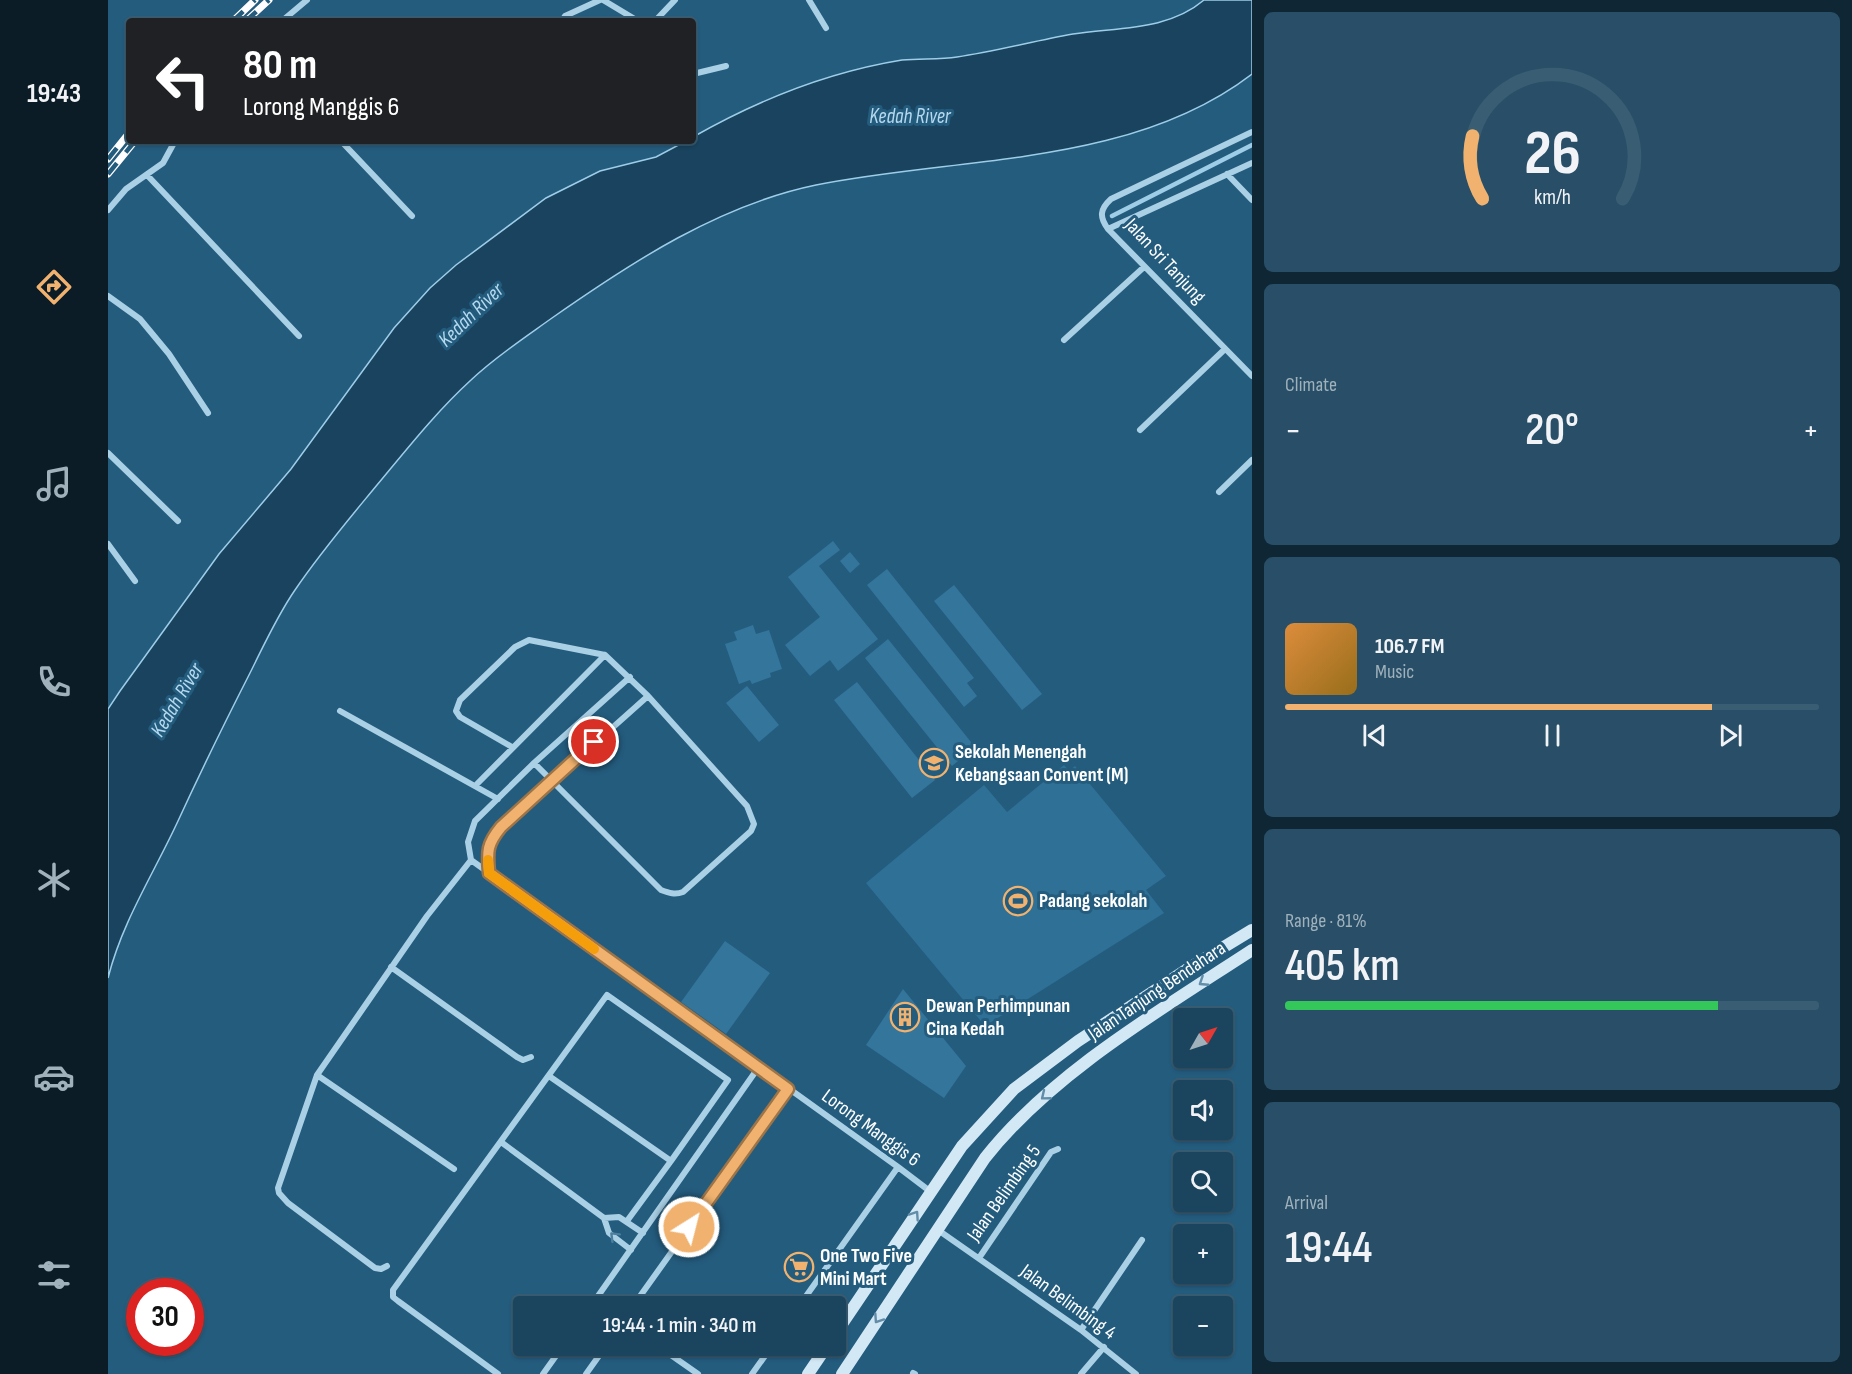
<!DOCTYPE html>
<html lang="en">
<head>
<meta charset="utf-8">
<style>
	body { margin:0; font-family:"Sofia Sans Condensed",sans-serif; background:#284f67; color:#f1f3f6; height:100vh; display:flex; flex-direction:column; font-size:22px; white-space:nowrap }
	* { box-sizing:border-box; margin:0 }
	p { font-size:20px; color:#a0b1bc }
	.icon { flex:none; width:33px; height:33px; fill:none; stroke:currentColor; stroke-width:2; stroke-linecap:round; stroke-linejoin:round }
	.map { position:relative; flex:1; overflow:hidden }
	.drawer { display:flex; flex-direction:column; gap:12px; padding:12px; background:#0f2634; width:600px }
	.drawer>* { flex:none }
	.guide { position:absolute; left:18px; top:18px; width:570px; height:126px; border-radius:6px; box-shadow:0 2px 4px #0004,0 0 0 2px #395d73; background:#202124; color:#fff; overflow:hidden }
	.needle { width:39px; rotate:51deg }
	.controls { position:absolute; left:1065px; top:1008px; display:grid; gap:12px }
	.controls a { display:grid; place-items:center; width:60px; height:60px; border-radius:6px; background:#1b455e; box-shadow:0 2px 4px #0004,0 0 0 2px #395d73; font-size:30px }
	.speed { position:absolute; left:18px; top:1278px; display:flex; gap:12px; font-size:30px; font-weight:700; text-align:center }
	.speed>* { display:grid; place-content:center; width:78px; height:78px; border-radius:50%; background:#1b455e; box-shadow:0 2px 4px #0004,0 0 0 2px #395d73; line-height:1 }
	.speed .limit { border:9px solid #d22; background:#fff; color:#111 }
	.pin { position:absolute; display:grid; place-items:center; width:51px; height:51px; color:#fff; margin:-26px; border:3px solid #fff; border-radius:50%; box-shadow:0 2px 6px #0007 }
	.me { position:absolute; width:66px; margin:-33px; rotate:36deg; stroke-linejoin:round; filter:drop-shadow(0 0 4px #0008) }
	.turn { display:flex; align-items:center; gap:21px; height:126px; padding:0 18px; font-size:27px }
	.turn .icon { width:78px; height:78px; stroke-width:2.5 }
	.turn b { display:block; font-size:42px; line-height:51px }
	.big { font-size:45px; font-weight:600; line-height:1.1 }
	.drawer .widget { flex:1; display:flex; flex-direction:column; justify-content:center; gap:9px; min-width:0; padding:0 21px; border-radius:9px; background:#284f67 }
	.drawer .dial { align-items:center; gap:0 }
	.dial svg { height:156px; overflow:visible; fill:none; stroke:#395d73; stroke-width:7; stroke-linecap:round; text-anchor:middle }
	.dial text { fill:#f1f3f6; stroke:none }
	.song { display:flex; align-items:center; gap:18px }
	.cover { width:72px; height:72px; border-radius:9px; background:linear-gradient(135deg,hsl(30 70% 55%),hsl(40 70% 35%)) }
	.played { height:6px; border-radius:3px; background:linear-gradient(90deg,#f0b26e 80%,#395d73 80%) }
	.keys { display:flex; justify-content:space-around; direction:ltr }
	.heat { display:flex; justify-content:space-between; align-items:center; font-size:33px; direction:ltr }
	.charge { height:9px; border-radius:4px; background:linear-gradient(90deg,#34c759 81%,#395d73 0) }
	.trip { position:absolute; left:405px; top:1296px; width:333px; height:60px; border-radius:6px; background:#1b455e; box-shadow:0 2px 4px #0004,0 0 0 2px #395d73; font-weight:600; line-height:60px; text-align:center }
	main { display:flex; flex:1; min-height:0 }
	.tabs { display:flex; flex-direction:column; width:108px; justify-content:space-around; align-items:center; background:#0b1c26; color:#a0b1bc }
	.tabs .icon { width:42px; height:42px }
	.tabs .on { color:#f0b26e }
	.tabs b { font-size:27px; color:#f1f3f6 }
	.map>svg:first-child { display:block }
</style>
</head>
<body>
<main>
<nav class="tabs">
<b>19:43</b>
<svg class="icon on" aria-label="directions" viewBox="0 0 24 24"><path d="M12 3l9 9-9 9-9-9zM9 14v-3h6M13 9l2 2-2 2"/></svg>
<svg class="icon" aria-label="music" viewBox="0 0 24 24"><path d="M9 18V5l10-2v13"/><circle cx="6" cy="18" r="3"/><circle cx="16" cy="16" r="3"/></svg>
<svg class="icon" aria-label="phone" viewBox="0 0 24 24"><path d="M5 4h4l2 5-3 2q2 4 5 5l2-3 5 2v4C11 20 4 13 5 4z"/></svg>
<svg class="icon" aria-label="climate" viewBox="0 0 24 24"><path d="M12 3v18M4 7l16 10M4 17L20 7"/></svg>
<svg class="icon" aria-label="car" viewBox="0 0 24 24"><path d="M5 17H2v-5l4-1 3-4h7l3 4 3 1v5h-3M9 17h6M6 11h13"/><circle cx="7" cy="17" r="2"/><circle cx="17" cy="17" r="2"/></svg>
<svg class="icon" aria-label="filters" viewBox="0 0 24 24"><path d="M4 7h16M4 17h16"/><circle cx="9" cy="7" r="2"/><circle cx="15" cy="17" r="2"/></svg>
</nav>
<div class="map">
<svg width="1144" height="1374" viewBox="0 0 1144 1374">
	<rect width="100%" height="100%" fill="#245c7e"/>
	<!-- green -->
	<path fill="#2f7096" d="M956,765L961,771L967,766L1058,876L1038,890L1056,913L877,1026L758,883L876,785L899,812Z"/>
	<!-- water -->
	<path fill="#19435e" stroke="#9ecde7" stroke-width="1.5" d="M1096,0H1144V74C1023,167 851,156 708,185C611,205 524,262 444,318C416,338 387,357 363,380C328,412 299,449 269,485C241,519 212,553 187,590C169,616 156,645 142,673C117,722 93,771 70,821C46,873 14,922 0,978V709L12,691L111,554L183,469L286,328L322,288L348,265L438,198L492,171L548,157L578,141H585V137C650,100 720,72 794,60C812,58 831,60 849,57C888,51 926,41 965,34C1009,27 1060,31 1096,0Z"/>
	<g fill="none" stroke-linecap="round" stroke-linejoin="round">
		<!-- stream -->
		<path stroke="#9ecde7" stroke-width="4.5" d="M1004,216L1144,145"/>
	</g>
	<!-- building -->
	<path fill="#34759b" d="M725,541L732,550L711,566L770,639L730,671L722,660L702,676L677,645L712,617L680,577Z
		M742,552L752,564L742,573L732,561Z
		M779,569L866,678L859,683L869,696L856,707L759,585Z
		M846,585L934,694L914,710L826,601Z
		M645,625L648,634L661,630L674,669L662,673L663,677L644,684L642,680L631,684L617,644L629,640L626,632Z
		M780,639L867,747L844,766L757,658Z
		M749,682L827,780L804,798L726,700Z
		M639,686L671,725L651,742L618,703Z
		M617,941L662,973L618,1034L573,1002Z
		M795,989L858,1066L836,1098L758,1045Z"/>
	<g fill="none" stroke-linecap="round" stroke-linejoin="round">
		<!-- street -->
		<path stroke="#aad0e6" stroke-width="6" d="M495,0L530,21
			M701,0L718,28
			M174,21L199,0
			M454,21L457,16L492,0
			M547,21L567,0
			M585,74L618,66
			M1144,132L1003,199C992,209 991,217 1000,229L1144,376
			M233,141L304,216
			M1119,174L1144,200
			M39,175L191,336
			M0,210L18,189L55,163L67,141
			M1000,229L1144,163
			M0,296L32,319L61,354L100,413
			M956,340L1036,267
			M1032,430L1117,349
			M0,453L70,521
			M1111,492L1144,460
			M0,544L27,581
			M232,711L390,799
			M404,747L352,717L348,711L352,700L407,647L421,640L497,655L540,696L639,806L646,824L643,831L575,892C567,895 561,893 553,890L426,763
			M367,786L497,655
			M363,860L790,1167L823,1192
			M363,860L360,842L367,821L426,763L522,677
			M381,873C379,851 379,844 393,827L540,696
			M283,967L409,1057L415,1060L423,1057
			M209,1075L346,1169
			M441,1076L563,1161L519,1221
			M393,1142L496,1218L501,1233L523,1250
			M496,1218L511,1217L535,1233
			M830,1230L973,1330L1028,1374
			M871,1258L943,1152L950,1149
			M279,1266L273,1269L267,1268L180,1203L171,1193L170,1188L209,1075L319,916L363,860
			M483,1306L650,1068
			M525,1306L680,1089
			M691,1306L790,1167
			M973,1330L1034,1240
			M550,1346L590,1374
			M805,1373L807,1374
			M390,1374L290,1301L285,1297V1290L499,995L620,1080L563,1161
			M435,1374L455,1346
			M478,1374L498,1346
			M644,1374L664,1346
			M973,1374L996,1347"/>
		<!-- secondary -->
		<path stroke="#d3e8f5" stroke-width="12" d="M728,1333L854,1146L906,1089L970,1041L1078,970L1144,930
			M700,1374L719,1346
			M734,1374L877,1158C944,1073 1054,1009 1144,950"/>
		<!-- rail casing -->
		<g stroke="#fff" stroke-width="7">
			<path id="rail" d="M125,21L147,0
				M138,21L161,0
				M0,159L21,133
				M0,174L27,141"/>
		</g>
		<!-- rail -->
		<use href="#rail" stroke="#245c7e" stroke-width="4.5" stroke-dasharray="14" stroke-linecap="butt"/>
	</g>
	<!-- one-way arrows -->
	<defs><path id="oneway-chevron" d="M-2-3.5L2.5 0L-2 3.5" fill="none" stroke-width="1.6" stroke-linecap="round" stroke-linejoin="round" transform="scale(1.5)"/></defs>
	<g stroke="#618da8">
		<use href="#oneway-chevron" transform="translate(1095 982) rotate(147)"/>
		<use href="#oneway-chevron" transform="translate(937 1096) rotate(141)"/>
		<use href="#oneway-chevron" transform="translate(807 1215) rotate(-56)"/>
		<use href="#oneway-chevron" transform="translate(770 1319) rotate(124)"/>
	</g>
	<use stroke="#4c7f9d" href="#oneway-chevron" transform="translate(506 1236) rotate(-135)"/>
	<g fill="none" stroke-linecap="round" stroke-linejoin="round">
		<!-- route casing -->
		<g stroke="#9c7448" stroke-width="15">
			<path id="route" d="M486,742L393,827C379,844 379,851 381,873L680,1089L581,1227"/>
		</g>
		<!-- route -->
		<use href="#route" stroke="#f0b26e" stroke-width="10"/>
		<!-- slow -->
		<path stroke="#f59e0b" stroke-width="10" d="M380,860L381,873L486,949"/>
	</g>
	<!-- icons -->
	<defs>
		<g id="school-ring" transform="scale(1.5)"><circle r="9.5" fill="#245c7e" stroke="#f0b26e" stroke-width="1.5"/><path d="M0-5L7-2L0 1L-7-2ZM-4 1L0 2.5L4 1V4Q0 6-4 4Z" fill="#f0b26e"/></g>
		<g id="stadium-ring" transform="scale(1.5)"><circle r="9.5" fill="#245c7e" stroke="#f0b26e" stroke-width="1.5"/><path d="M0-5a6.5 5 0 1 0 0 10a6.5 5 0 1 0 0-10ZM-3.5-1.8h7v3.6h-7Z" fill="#f0b26e"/></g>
		<g id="building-ring" transform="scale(1.5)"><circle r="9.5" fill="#245c7e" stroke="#f0b26e" stroke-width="1.5"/><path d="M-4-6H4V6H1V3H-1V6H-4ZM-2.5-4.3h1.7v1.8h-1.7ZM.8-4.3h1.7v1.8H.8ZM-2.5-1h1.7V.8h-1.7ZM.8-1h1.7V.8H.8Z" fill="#f0b26e"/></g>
		<g id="supermarket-ring" transform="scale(1.5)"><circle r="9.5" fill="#245c7e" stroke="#f0b26e" stroke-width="1.5"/><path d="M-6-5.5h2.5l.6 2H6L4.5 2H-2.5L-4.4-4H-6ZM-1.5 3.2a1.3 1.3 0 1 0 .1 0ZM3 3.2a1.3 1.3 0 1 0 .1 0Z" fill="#f0b26e"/></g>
	</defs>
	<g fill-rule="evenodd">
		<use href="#school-ring" x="826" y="763"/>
		<use href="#stadium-ring" x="910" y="901"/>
		<use href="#building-ring" x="797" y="1017"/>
		<use href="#supermarket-ring" x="691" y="1267"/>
	</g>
	<g text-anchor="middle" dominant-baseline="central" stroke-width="6" stroke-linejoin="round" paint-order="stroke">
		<!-- street labels -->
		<g font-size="20" fill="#fff" stroke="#245c7e">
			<text transform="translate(1057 261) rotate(47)">Jalan Sri Tanjung</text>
			<text transform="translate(1049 991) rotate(-34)">Jalan Tanjung Bendahara</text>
			<text transform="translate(763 1128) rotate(36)">Lorong Manggis 6</text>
			<text transform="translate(896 1193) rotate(-55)">Jalan Belimbing 5</text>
			<text transform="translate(960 1302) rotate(36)">Jalan Belimbing 4</text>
		</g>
		<!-- poi labels -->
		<g font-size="20" font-weight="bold" fill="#fff" stroke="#245c7e" text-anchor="start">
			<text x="847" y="752">Sekolah Menengah<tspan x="847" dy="23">Kebangsaan Convent (M)</tspan></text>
			<text x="931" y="901">Padang sekolah</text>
			<text x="818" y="1006">Dewan Perhimpunan<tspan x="818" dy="23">Cina Kedah</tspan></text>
			<text x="712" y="1256">One Two Five<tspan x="712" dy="23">Mini Mart</tspan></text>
		</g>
		<!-- water labels -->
		<g font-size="21" font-style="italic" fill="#b5d9ee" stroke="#245c7e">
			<text x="802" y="116">Kedah River</text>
			<text transform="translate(363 315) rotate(-44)">Kedah River</text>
			<text transform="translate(69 700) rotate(-59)">Kedah River</text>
		</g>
	</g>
</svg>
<div class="controls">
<a><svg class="needle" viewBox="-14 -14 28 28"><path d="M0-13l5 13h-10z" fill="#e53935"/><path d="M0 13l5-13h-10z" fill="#a0b1bc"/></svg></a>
<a><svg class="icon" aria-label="sound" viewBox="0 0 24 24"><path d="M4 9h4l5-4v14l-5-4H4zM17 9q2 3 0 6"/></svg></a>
<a><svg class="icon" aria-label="search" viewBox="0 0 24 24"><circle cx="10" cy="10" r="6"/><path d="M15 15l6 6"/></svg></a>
<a>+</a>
<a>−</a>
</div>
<div class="speed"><div class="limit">30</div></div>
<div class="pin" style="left:486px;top:742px;background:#d93025"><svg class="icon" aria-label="arrive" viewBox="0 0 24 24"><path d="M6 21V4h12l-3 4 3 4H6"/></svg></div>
<svg class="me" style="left:581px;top:1227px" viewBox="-20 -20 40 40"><circle r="17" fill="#f0b26e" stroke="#fff" stroke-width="3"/><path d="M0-11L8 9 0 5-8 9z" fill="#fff"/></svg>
<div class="trip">19:44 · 1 min · 340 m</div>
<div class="guide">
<div class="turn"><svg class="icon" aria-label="left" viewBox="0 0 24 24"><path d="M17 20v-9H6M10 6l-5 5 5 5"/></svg><div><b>80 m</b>Lorong Manggis 6</div></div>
</div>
</div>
<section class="drawer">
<div class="widget dial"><svg viewBox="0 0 100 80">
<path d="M14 69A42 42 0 1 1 86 69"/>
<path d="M14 69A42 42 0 0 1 9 37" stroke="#f0b26e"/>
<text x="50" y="56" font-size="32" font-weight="700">26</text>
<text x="50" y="72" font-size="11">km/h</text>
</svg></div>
<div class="widget"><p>Climate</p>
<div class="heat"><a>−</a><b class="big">20°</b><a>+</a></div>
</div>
<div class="widget">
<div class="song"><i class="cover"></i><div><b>106.7 FM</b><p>Music</p></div></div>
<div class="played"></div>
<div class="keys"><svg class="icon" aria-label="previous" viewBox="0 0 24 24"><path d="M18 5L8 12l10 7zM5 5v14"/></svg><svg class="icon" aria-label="pause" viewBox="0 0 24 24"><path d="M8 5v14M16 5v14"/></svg><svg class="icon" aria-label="next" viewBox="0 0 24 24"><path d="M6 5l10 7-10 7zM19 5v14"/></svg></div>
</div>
<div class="widget"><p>Range · 81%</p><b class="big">405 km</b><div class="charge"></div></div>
<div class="widget"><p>Arrival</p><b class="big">19:44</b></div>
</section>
</main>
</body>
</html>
